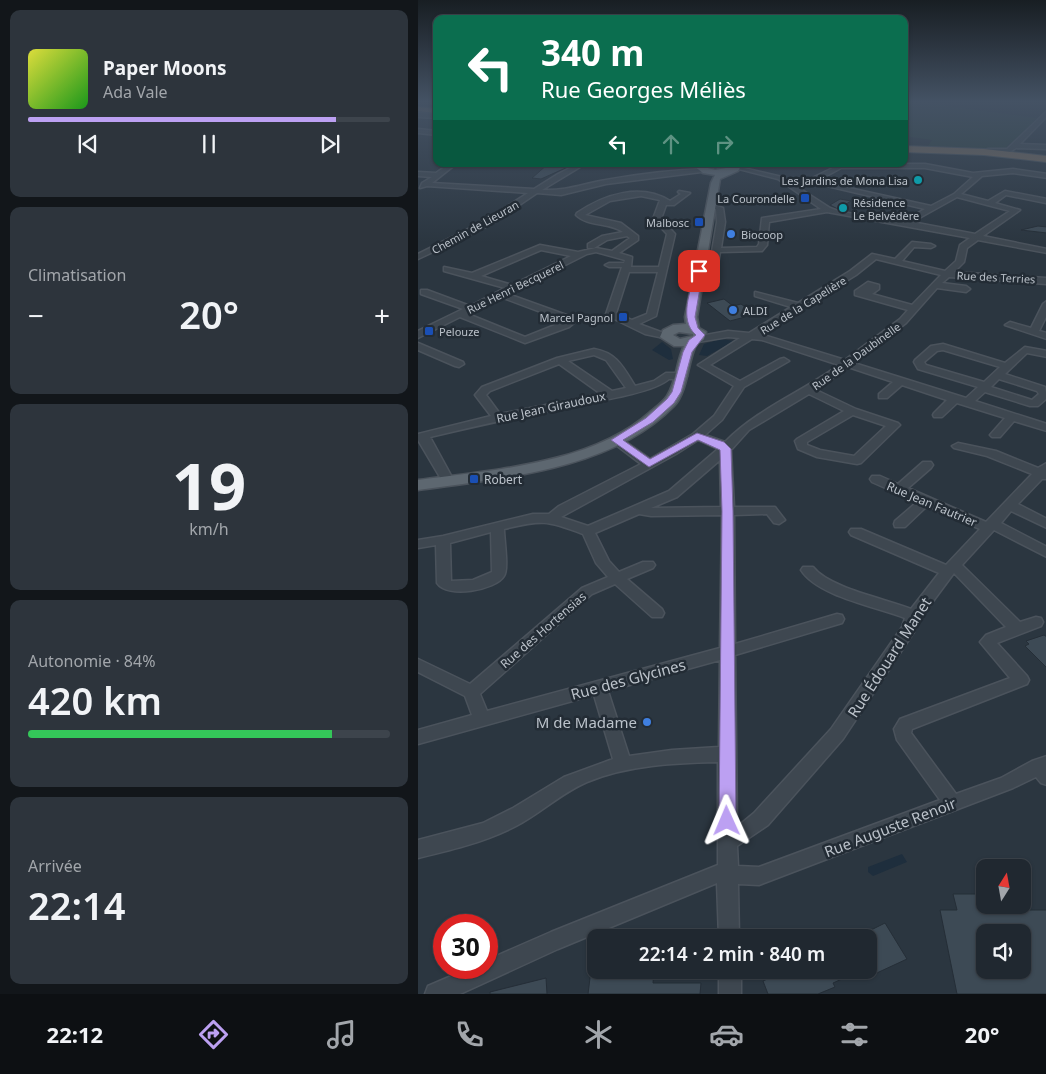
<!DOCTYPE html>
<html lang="fr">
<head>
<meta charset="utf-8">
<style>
	body { margin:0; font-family:"Noto Sans",sans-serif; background:#2d343c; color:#f1f3f6; height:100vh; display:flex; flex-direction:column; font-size:19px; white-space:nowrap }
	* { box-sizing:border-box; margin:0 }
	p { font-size:16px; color:#a2a6ab }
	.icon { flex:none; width:28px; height:28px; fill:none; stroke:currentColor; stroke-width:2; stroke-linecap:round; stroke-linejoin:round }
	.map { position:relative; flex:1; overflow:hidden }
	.sheet { display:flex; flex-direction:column; gap:10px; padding:10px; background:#12161a; width:418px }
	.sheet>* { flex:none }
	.banner { position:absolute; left:15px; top:15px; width:475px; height:152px; border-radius:10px; box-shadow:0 1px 4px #0004,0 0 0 1px #3d444c; background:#0b6e4f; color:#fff; overflow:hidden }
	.needle { width:32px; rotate:11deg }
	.buttons { position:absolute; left:558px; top:859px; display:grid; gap:10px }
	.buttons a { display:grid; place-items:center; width:55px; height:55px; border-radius:10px; background:#202830; box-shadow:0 1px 4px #0004,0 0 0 1px #3d444c; font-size:25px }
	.speed { position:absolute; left:15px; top:914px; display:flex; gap:10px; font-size:25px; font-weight:700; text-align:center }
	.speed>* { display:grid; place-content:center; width:65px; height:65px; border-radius:50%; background:#202830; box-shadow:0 1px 4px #0004,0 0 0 1px #3d444c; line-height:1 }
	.speed .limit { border:8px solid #d22; background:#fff; color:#111 }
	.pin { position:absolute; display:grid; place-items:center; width:42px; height:42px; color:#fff; margin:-21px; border-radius:10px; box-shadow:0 2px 8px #0006 }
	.me { position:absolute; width:55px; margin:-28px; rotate:359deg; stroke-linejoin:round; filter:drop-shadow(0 0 4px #0008) }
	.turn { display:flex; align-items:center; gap:18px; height:105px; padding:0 25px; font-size:22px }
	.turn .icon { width:65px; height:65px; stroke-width:2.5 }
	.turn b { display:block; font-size:35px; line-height:42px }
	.lanes { display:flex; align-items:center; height:48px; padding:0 25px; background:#0003; justify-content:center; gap:25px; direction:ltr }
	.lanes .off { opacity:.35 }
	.big { font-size:38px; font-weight:600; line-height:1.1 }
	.sheet .card { flex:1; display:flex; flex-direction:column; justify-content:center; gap:8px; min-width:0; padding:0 18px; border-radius:10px; background:#2d343c }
	.sheet .dial { align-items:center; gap:0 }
	.dial b { font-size:65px; line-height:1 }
	.song { display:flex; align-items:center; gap:15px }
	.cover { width:60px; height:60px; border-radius:8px; background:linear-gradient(135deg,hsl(60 70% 55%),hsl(120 70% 35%)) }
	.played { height:5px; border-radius:2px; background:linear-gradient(90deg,#bca0f2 85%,#3d444c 85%) }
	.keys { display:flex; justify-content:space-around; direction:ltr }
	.heat { display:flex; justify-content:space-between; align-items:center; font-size:28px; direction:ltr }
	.charge { height:8px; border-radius:4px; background:linear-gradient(90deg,#34c759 84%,#3d444c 0) }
	.trip { position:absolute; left:169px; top:929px; width:290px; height:50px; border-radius:10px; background:#202830; box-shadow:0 1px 4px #0004,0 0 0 1px #3d444c; font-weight:600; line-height:50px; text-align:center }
	.tab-bar { display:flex; height:80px; justify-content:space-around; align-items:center; background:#0d1013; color:#a2a6ab }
	.tab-bar .icon { width:35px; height:35px }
	.tab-bar .selected { color:#bca0f2 }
	.tab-bar b { font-size:22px; color:#f1f3f6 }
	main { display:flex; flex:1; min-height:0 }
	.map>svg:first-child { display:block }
</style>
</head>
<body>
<main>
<section class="sheet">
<div class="card">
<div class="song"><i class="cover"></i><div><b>Paper Moons</b><p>Ada Vale</p></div></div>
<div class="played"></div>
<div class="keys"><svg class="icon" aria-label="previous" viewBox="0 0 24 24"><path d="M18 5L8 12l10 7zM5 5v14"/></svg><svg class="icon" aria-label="pause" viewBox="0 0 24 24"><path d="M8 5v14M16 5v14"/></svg><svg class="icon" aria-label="next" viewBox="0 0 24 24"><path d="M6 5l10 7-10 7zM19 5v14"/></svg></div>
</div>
<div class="card"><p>Climatisation</p>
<div class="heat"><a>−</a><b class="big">20°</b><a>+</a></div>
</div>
<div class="card dial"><b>19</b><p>km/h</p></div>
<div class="card"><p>Autonomie · 84%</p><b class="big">420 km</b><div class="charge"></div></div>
<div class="card"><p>Arrivée</p><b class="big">22:14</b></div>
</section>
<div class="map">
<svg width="629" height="994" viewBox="0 0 629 994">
	<rect width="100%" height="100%" fill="#2b3640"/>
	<!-- green -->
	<path fill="#2d4141" d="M486,102H513L508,103L619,118L596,144L592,143L587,149L510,146L514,140L486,136Z"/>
	<!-- water -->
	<path fill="#1e2e3d" d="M303,339L316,341L289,356L281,355L286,344Z
		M244,342L253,349L255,359L251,360L234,350Z
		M484,854L489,862L455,876L450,872V867Z"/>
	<!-- building -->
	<path fill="#3d4a55" stroke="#252e37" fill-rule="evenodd" d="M130,164L152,166L123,179L114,178Z
		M422,199L433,201L420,209L412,205Z
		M620,226L629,227V233L603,230Z
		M306,299L315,306L323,304L338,314L312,321L289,303Z
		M626,635L629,637V668L607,646L611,644L608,641Z
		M535,894H566V905H610L611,910H629V994H539L522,910H539ZM566,932H604V970H566Z
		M467,923L489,959L448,978L444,970L415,983L417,987L400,994H350L345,981L369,970H450V938H437Z
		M173,970H236L235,983H283L282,994H170Z
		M128,978L129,994H72V992Z"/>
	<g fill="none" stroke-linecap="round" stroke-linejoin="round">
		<!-- minor casing -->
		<g stroke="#4b535c" stroke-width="3">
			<path id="minor" d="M629,111V116L602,144L629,145V149L598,148L590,153H570L567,151L570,149H589Z
				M0,113L19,114V118L0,117Z
				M0,129L19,131V135L0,133Z
				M31,164H38L14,183L116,189L140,174L160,164H167L124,190C150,191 164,184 188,180C221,174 255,170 288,169L291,171L188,184L143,195L119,193L72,225L0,259V254L66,221L110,193L9,186L2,188L4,183L14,177L0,176V172L18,173Z
				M423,164H507L555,173L595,169L629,174V178L595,173L564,176L543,194L570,201L587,191L629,199L628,203L588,195L577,203L602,210L565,236L629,249V253L560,240L549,248L546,262L536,272L629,278V284L531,277L524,283L548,286L552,289L548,292L519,288L488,323L436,363L548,398L560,387L500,369L496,362L497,360L513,346L525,344L587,363L607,347L629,351V357L609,353L587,374L627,387L629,398L620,406H612L567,392L557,401L629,424V431L596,421L582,437H574L572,435L587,418L539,403L524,417H516L515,415L516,413L529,400L484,385L469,398H461V394L475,382L430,367L398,390L438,409L480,423L482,425L443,463L439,464L399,457L380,449L377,441L379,439L426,411L391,394L331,430L313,450L316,507H357L367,520L361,524L356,523L349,514L316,515L317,644L419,614L424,615L426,619L424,623L317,655L319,827L336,813L413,729L484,627L487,618C459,607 399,596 383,570L385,567H395C411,588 468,599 493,609L521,573L433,535L431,532L433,529H443L528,565L562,529L509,506L487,527H477L476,524L477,521L499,502L454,482L452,479L454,476H462L480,484L505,462H513L515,465L513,468L490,488L568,522L614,474L569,456L536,448L534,446L540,443L578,451L620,468L629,463V479H624L600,504L629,519V528L593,511L583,523L629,547V557L576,530L544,565L602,622L618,617L623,618L625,622L623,626L579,643L609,676L611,680L609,684L494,729L493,733L538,794L583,778L614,761L629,756V785L623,783L618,777L595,788L341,885L320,884L321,938H301L299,883L140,949L42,994H7L10,986L52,968H69V960L133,932L300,865V762C257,763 210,765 169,782C143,793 123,813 98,826C67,842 33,850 0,858V840L65,823L95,808L146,777L195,759L176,695L0,744V730L54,715L47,696L0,672V659L52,684L164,588L190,577L178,563L165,534C128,520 124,520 86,529C86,539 91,569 86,576C78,590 29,599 19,583L18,545L0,548V540L25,536L115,514H131L141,506L223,464L194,442L192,440L194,438H202L232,459L275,434L296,416L316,386L280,365L322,338L310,337L280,342L277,341V337L310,331L331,333L373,307L337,296V292L380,303L432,271L454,254L477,259L494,242L513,244L517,246L513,248L496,247L484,261L527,271L538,261L542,245L552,238L409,212L351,222L349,245L344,251L302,252L297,282L281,292H275V288L289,281L299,222L298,209L293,208V204L305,208L307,222L303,248L339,247L341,244L344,218L403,209L360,179L317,168V166L364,177L412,208L423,212L486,221L507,209L388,181ZM423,168H507L555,177L536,194L513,206L399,181ZM539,197L592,211L557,234L494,222ZM458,259L523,275L494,305L454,294L461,289V285L450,282L437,291V295L490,310L482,319L427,360L342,334L438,275ZM334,339L344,340L421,365C384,392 339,409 307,442L287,435L304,420L326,387L371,361L366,358L362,359L322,381L292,365ZM525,350L582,367L566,382L508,365L506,362L519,351ZM581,379L619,391L621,394L614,400L573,387ZM435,415L468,426L436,456L402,450L389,445V442ZM280,440L300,449L251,491L170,526L143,517L258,454ZM302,460L303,507L233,508L259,497ZM221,514L233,516L304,515L302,648L69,711L62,694L174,594L197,584L234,617H244L246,613L244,609L209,579L235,568L237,565L235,562H225L201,572L191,561L177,533ZM73,532L74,572L55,580L33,581L32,543ZM536,573L588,627L568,635L562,642L592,678L482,719L476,729L479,740L522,800L341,867L320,866L319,846L350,825L425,739L496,632L501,620ZM302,660L301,747L254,750L211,756L190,691Z
				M261,191L272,193L256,205H248L243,219L257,234L238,316L221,324L251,335V339L227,334L190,316L188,314L204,267H191L187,265L191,263H206L207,260L178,252L169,254L90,294L154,317L157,322L151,327L107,343L42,317L0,338V331L45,309L3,294V290H9L52,306L87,288L26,271V267L54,273L122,245L160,252L178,248L194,251L212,238L209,236L189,240L176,248H170V244L184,236L205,232C191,222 170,227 158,215L159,213C187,194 223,183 252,201L263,194L260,192ZM223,196L242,200L235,219L249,234L241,267H213L214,257L201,253L220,240V236L203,223L167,215L192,201ZM123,250L153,256L94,285L63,276ZM211,272H240L229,314L214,320L198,313ZM83,297L147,321L107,337L50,314Z
				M629,301V315L621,331L629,333V339L587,325L592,322L613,328L625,304Z
				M0,343L45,362L46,364L41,367L37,366L0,350Z
				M176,349C199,353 205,367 217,386L236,381L248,373H264L269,376L264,379H251C234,394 172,402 147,407C101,417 57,426 12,437L36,481L34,484H26L0,440V434L73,416L57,395L64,387L139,358ZM176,355L188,360L208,388L194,391L150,361ZM141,364L183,394L82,414L68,395L72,391Z
				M301,970H323V994H301Z"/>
		</g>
		<!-- major casing -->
		<g stroke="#4b535c" stroke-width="3">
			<path id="major" d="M278,164H286V167L297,170L314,167L313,164H321L323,166L320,171L302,179L279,317L281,328L288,332L286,339C285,341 282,341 280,343C271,350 271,391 256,406C194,470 84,478 0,490V480C74,470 174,464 232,412C238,407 245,402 249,396C259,381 258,362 266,346H256L242,337L245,330L255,325L268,324L267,317L293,183L297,175L285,173L276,166ZM261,332L275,334V336L262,339L255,335Z"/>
		</g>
		<!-- highway casing -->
		<g stroke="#49525a" stroke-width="2">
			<path id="highway" d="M0,107L19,109V113L0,111Z
				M486,146L566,149L629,156V162L566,155L486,152Z"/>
		</g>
		<!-- minor -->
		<use href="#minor" fill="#3e4750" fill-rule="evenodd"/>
		<!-- major -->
		<use href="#major" fill="#5d6770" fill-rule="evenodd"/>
		<!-- highway -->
		<use href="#highway" fill="#75695d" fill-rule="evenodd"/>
	</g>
	<!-- sky -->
	<linearGradient id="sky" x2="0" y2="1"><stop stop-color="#181e23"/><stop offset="0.42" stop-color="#445264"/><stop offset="1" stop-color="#445264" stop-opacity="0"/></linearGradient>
	<rect width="629" height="242" fill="url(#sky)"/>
	<!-- route -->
	<path fill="#bca0f2" stroke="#7a689d" d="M281,268L285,271L277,317L280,328L287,335L274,352L263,392L256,403L235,422L205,440L232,459L279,433L306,442L313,449L315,511L318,821L315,827L309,829L303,827L301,821L304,511L302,450L280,440L231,467L193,440L228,418L249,399L254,392L265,352L271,340L278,335C260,320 273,290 277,271Z"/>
	<!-- markers -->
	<g fill="#0f9aa8" stroke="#232c35" stroke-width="2">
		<circle cx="500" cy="180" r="5"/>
		<circle cx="425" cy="208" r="5"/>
	</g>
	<g fill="#1a4fb4" stroke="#232c35" stroke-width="2">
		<rect x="382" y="193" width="10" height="10" rx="2.5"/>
		<rect x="276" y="217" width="10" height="10" rx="2.5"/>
		<rect x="200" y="312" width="10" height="10" rx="2.5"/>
		<rect x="6" y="326" width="10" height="10" rx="2.5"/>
		<rect x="51" y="474" width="10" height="10" rx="2.5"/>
	</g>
	<g fill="#3f7fe0" stroke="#232c35" stroke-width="2">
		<circle cx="313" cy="234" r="5"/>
		<circle cx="315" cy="310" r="5"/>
		<circle cx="229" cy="722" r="5"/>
	</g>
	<g text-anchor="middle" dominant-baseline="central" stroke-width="5" stroke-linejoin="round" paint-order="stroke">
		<!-- far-poi labels -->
		<g font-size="11" fill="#bbc2ca" stroke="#232c35" text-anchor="end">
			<text x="490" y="180">Les Jardins de Mona Lisa</text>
			<text x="377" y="198">La Courondelle</text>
			<text x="435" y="202" text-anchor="start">Résidence<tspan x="435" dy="13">Le Belvédère</tspan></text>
			<text x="271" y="222">Malbosc</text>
			<text x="323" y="234" text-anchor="start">Biocoop</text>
			<text x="325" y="310" text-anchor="start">ALDI</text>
			<text x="195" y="317">Marcel Pagnol</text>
			<text x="21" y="331" text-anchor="start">Pelouze</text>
		</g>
		<!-- far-street labels -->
		<g font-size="11" fill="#bbc2ca" stroke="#232c35">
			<text transform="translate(57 227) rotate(-29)">Chemin de Lieuran</text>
			<text transform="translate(578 277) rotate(3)">Rue des Terries</text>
			<text transform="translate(97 287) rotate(-26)">Rue Henri Becquerel</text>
			<text transform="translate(385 305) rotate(-32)">Rue de la Capelière</text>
			<text transform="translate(438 356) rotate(-36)">Rue de la Daubinelle</text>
		</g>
		<!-- street labels -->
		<g font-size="12" fill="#bbc2ca" stroke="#232c35">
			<text transform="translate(133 407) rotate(-12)">Rue Jean Giraudoux</text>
			<text transform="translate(514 504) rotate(23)">Rue Jean Fautrier</text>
			<text transform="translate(125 630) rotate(-41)">Rue des Hortensias</text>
		</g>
		<!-- poi labels -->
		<g font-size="12" fill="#bbc2ca" stroke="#232c35" text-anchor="start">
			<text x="66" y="479">Robert</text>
		</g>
		<!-- near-street labels -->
		<g font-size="15" fill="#bbc2ca" stroke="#232c35">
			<text transform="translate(471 657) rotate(-57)">Rue Édouard Manet</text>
			<text transform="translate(210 679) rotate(-15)">Rue des Glycines</text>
			<text transform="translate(472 827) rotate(-21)">Rue Auguste Renoir</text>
		</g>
		<!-- near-poi labels -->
		<g font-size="15" fill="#bbc2ca" stroke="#232c35" text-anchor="end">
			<text x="219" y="722">M de Madame</text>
		</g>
	</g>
</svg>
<div class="buttons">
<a><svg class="needle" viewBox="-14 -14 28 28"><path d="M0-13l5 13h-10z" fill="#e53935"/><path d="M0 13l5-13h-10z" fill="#a2a6ab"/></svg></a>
<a><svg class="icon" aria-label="sound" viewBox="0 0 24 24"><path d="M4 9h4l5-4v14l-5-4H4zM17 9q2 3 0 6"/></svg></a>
</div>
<div class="speed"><div class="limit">30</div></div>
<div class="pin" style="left:281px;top:271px;background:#d93025"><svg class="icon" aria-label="arrive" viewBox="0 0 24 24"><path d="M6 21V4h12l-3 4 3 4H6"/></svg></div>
<svg class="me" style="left:309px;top:821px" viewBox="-20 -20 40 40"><path d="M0-17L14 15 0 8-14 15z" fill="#bca0f2" stroke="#fff" stroke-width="4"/></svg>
<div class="trip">22:14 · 2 min · 840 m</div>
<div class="banner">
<div class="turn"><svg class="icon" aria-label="left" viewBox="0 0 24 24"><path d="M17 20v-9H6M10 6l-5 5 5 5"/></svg><div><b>340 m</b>Rue Georges Méliès</div></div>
<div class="lanes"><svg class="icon" aria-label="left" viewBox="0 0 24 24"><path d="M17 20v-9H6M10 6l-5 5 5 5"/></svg><svg class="icon off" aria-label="ahead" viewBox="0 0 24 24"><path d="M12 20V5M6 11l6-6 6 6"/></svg><svg class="icon off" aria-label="right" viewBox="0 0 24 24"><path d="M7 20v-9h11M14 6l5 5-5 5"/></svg></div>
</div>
</div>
</main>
<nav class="tab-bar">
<b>22:12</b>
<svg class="icon selected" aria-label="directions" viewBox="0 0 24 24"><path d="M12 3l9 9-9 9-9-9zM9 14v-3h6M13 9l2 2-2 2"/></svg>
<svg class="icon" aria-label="music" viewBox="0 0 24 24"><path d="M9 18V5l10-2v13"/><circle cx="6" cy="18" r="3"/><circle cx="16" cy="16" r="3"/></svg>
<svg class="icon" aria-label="phone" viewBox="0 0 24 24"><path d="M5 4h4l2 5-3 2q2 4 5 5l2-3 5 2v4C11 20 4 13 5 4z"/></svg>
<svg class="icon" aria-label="climate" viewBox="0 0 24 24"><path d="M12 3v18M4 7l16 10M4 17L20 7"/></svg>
<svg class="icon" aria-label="car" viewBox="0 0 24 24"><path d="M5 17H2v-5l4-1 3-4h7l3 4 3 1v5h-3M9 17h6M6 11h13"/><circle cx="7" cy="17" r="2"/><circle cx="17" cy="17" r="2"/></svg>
<svg class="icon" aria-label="filters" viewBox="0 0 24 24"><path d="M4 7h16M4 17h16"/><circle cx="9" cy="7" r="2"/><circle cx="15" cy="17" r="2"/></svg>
<b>20°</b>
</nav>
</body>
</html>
